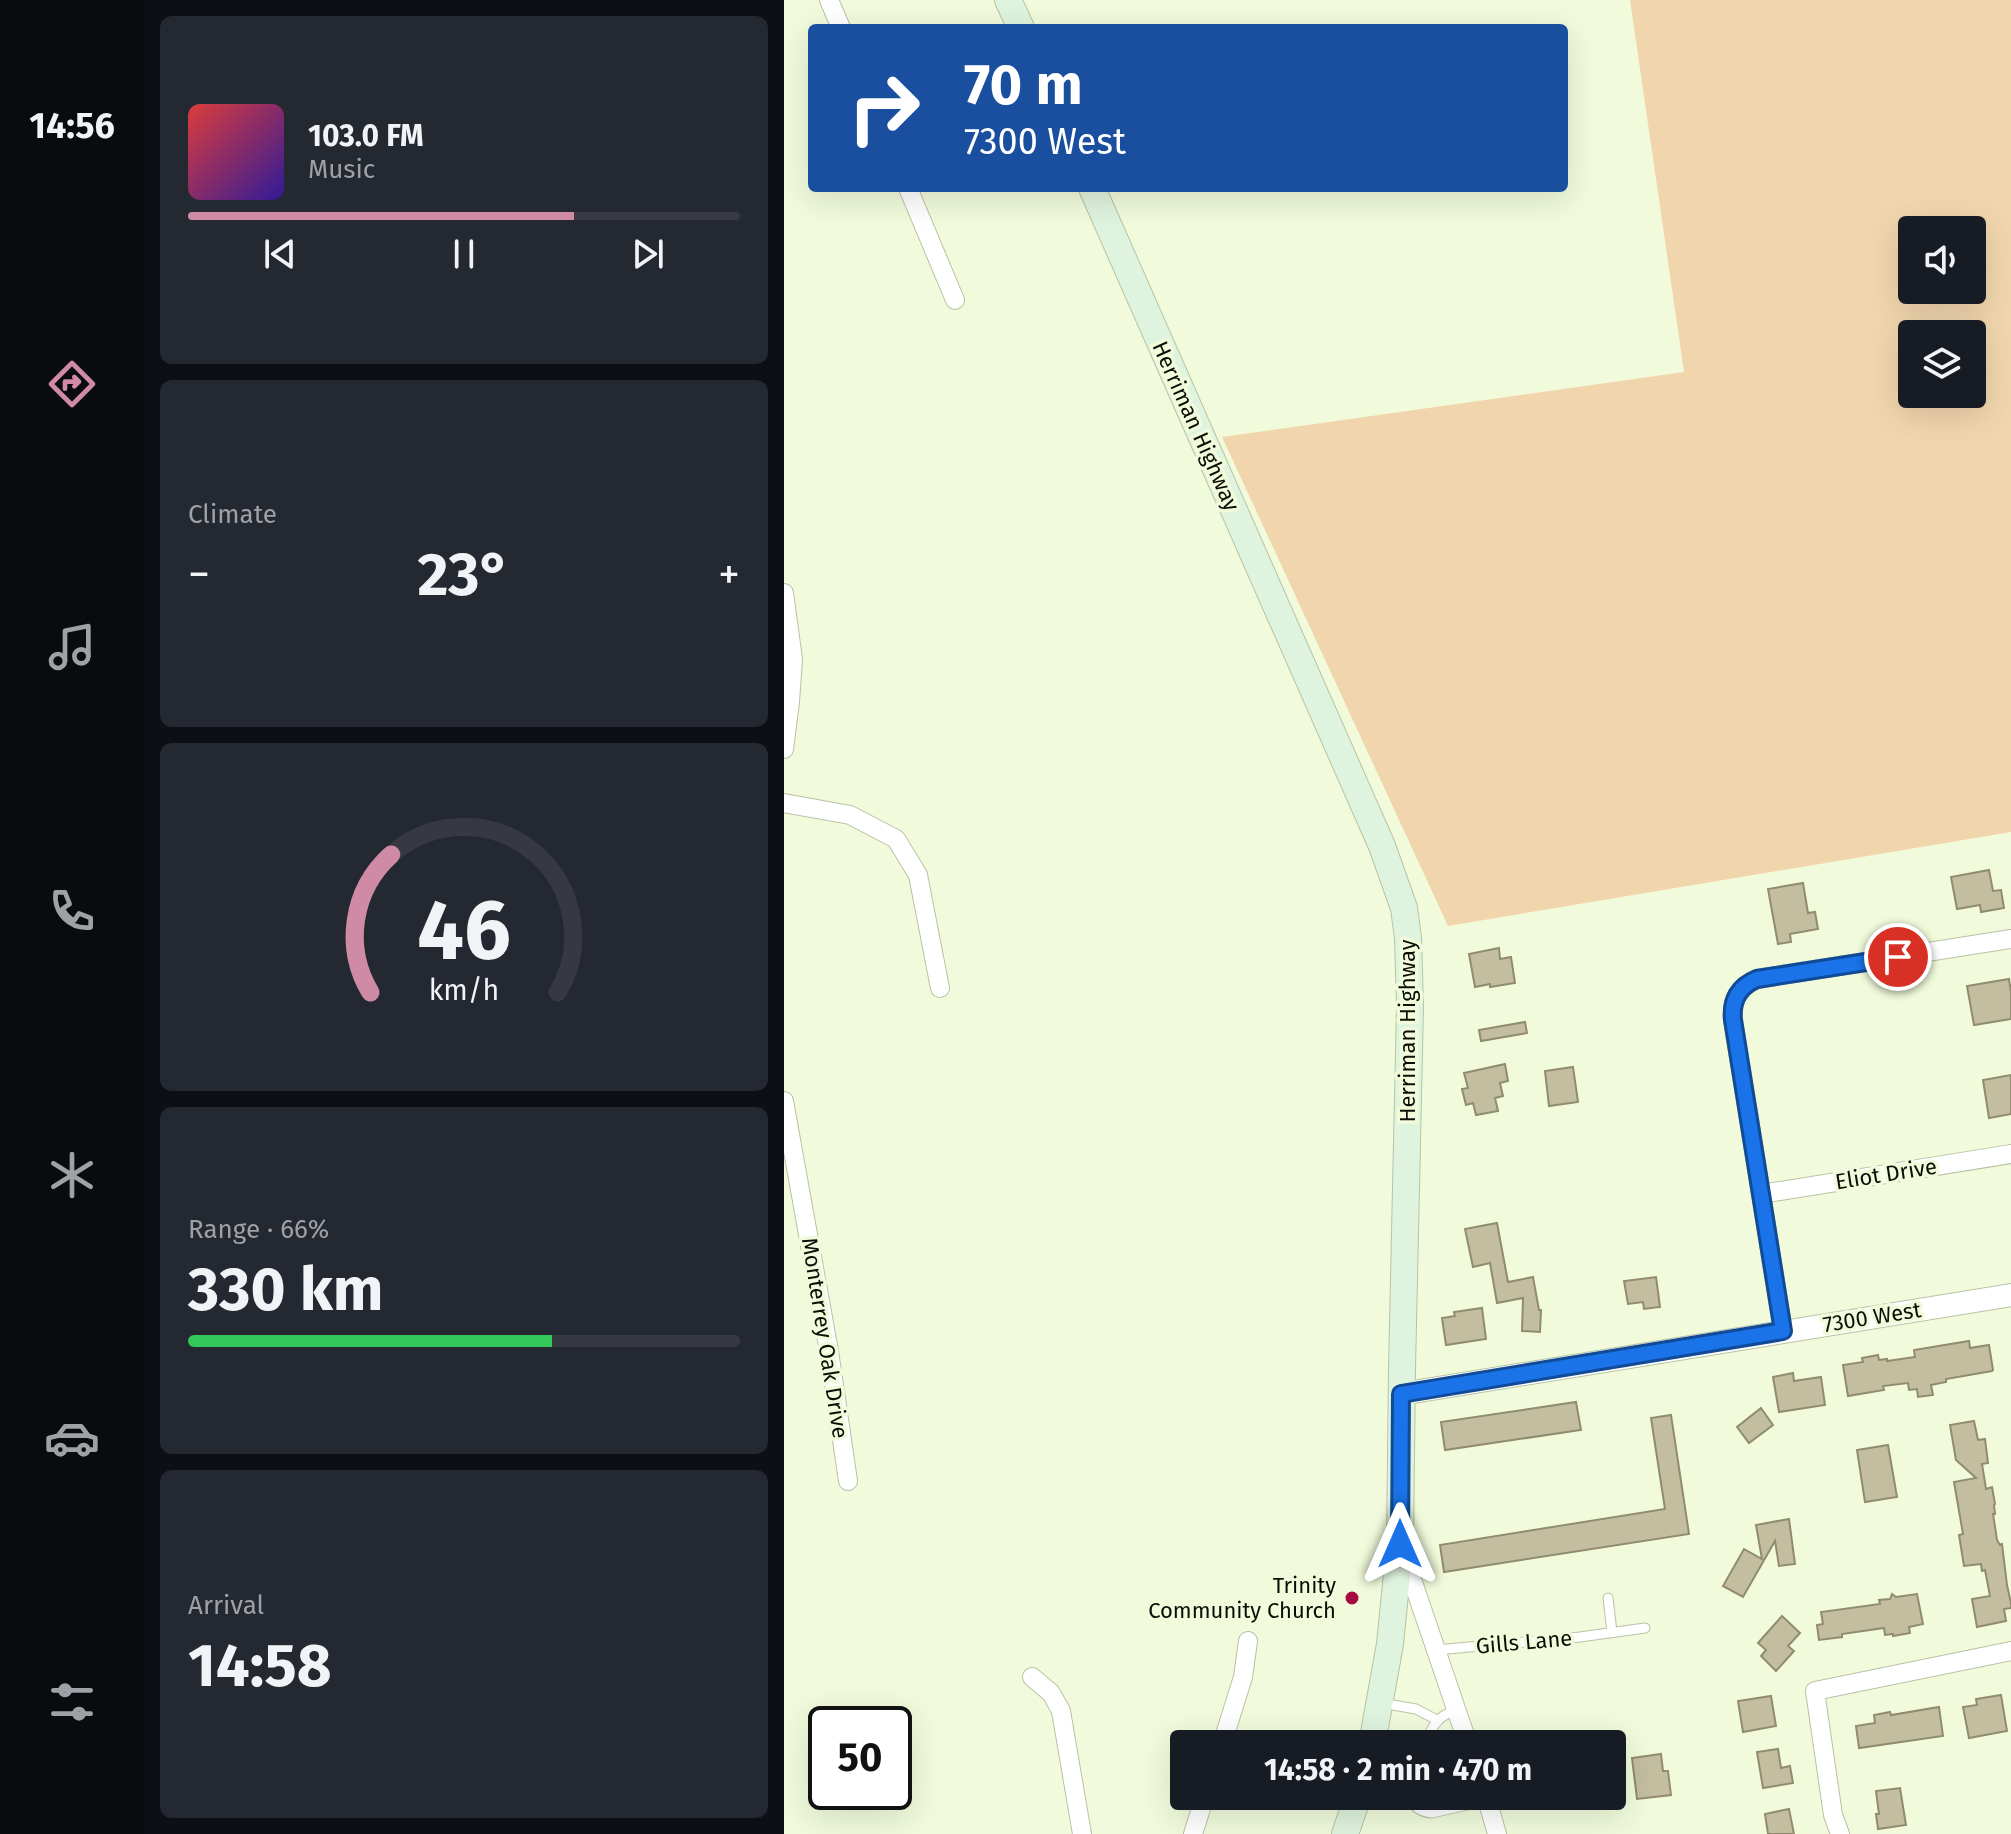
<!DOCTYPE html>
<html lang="en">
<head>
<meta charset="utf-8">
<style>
	body { margin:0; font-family:"Fira Sans",sans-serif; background:#242831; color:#f1f3f6; height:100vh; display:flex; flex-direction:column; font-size:30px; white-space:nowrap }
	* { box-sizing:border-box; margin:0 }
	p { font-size:26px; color:#9ea1a6 }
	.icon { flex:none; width:44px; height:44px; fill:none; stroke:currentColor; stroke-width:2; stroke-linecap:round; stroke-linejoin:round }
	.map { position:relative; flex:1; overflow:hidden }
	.side { display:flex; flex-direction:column; gap:16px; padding:16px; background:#0d0f14; width:640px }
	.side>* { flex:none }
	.guide { position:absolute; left:24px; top:24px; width:760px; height:168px; border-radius:8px; box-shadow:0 8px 32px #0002; background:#1a4fa0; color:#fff; overflow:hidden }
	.controls { position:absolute; left:1114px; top:216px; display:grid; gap:16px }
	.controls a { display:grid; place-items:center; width:88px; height:88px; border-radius:8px; background:#171b24; box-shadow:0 8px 32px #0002; font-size:40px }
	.speed { position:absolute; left:24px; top:1706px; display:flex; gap:16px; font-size:40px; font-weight:700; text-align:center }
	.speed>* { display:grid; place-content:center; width:104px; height:104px; border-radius:50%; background:#171b24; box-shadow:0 8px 32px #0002; line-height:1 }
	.speed .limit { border:4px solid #111; border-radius:12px; background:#fff; color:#111 }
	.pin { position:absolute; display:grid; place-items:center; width:68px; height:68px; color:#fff; margin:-34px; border:4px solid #fff; border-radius:50%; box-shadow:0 2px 8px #0007 }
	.me { position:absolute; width:88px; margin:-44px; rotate:0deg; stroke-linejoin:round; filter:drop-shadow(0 0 6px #0008) }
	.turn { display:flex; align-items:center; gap:28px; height:168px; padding:0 24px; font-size:36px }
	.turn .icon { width:104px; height:104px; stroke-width:2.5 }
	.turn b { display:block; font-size:56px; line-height:68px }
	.big { font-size:60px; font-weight:700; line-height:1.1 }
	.side .widget { flex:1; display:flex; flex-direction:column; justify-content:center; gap:12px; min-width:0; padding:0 28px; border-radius:12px; background:#242831 }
	.side .dial { align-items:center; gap:0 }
	.dial svg { height:208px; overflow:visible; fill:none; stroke:#363941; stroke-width:7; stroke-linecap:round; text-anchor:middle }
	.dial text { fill:#f1f3f6; stroke:none }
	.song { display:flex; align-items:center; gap:24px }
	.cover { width:96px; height:96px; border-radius:12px; background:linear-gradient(135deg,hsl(0 70% 55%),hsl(250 70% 35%)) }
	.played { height:8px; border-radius:4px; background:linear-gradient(90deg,#cf8ba5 70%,#363941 70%) }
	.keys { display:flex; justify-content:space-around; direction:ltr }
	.heat { display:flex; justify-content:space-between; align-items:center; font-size:44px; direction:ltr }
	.charge { height:12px; border-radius:6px; background:linear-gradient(90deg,#34c759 66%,#363941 0) }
	.trip { position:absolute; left:386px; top:1730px; width:456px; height:80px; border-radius:8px; background:#171b24; box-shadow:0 8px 32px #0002; font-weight:700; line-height:80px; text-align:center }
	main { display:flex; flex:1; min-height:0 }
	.menu { display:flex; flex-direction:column; width:144px; justify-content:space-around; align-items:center; background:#090b0e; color:#9ea1a6 }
	.menu .icon { width:56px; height:56px }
	.menu .on { color:#cf8ba5 }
	.menu b { font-size:36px; color:#f1f3f6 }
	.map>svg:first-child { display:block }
</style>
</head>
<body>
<main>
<nav class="menu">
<b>14:56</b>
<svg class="icon on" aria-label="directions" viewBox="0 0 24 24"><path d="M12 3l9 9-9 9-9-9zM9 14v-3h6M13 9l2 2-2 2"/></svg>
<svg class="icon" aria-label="music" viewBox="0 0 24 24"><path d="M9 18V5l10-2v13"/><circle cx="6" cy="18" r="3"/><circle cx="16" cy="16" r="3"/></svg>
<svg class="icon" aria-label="phone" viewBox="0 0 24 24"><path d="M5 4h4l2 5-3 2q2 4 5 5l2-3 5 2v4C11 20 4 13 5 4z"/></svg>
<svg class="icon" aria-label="climate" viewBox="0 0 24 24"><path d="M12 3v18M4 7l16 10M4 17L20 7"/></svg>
<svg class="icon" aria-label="car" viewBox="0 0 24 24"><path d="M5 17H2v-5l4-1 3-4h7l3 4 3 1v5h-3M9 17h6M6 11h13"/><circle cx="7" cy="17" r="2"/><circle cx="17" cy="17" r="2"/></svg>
<svg class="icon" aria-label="filters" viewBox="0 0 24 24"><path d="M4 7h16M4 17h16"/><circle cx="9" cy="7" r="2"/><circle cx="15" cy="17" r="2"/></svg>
</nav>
<section class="side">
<div class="widget">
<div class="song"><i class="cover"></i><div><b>103.0 FM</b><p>Music</p></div></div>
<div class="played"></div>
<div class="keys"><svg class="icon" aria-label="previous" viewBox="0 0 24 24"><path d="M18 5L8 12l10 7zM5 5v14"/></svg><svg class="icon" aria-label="pause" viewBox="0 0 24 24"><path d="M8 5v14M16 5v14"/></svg><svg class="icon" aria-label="next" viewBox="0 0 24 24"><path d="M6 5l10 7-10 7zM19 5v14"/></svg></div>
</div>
<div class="widget"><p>Climate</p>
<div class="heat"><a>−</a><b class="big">23°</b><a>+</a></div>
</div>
<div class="widget dial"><svg viewBox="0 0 100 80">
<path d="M14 69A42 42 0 1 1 86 69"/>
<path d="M14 69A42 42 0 0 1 22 16" stroke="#cf8ba5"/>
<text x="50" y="56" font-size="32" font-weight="700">46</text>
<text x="50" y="72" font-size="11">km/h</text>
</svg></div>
<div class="widget"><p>Range · 66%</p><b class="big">330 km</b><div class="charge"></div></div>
<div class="widget"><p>Arrival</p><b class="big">14:58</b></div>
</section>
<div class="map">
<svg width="1227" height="1834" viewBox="0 0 1227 1834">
	<rect width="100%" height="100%" fill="#f1fbdc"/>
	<!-- green -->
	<path fill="#f1d6ad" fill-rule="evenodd" d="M846,0H1227V832L664,926L438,437L900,372ZM1128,230H1188V290H1128ZM1128,334H1188V394H1128Z"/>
	<!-- building -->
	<path fill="#c3be9f" stroke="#918c6f" stroke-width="2" d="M1205,870L1209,891L1217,890L1220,908L1197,912L1196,905L1173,909L1167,877Z
		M1019,883L1024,913L1031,912L1034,929L1006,934L1007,942L994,944L984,889Z
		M715,948L716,959L727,957L731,983L706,987V984L691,987L685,954Z
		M1225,979L1227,992V1019L1190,1025L1183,986Z
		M741,1022L743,1033L697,1041L695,1030Z
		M721,1064L724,1081L716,1083L719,1096L711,1098L714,1111L692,1115L689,1103L682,1105L678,1089L684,1088L680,1073Z
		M789,1067L794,1102L765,1106L761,1071Z
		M1227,1075V1114L1205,1118L1199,1080Z
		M713,1223L724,1282L749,1277L755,1310H757L756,1332L738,1331L739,1298L713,1303L706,1263L689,1267L681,1229Z
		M872,1277L876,1307L860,1309L859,1302L844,1304L840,1281Z
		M698,1308L702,1339L662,1345L658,1318L671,1316L670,1312Z
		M1185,1341L1186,1348L1205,1345L1209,1370L1208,1371L1162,1379V1382L1147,1385L1149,1395L1134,1397L1133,1389L1125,1390L1124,1383L1099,1386L1100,1390L1064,1396L1059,1365L1079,1362L1078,1358L1094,1355L1095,1360L1103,1359V1361L1131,1357L1130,1350Z
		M1009,1373L1010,1381L1037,1377L1041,1405L995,1412L989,1377Z
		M792,1402L797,1430L661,1450L657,1422Z
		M977,1408L989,1425L965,1443L953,1427Z
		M887,1415L905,1534L660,1572L656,1545L881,1509L867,1418Z
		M1190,1421L1194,1440L1201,1439L1204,1463L1198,1464L1202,1489L1208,1487L1211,1504L1210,1505L1211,1514H1209L1213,1540L1216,1545L1218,1544L1223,1585L1227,1603V1608L1220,1609L1222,1621L1193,1627L1188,1599L1206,1596L1201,1570L1198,1571L1197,1564L1180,1566L1175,1535L1179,1534L1170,1482L1192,1478L1172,1460L1166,1425Z
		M1104,1445L1113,1497L1081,1502L1073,1450Z
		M1005,1519L1011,1564L995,1566L991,1541L959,1597L939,1586L960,1549L978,1559L972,1525Z
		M1108,1594L1112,1597L1133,1594L1139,1624L1125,1627L1126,1633L1109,1636V1634L1101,1635L1100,1628L1058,1634V1637L1035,1640L1033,1625L1039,1624L1037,1612L1096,1604L1095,1600L1106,1599Z
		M998,1616L1016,1633L1004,1646L1010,1651L992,1671L977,1656L982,1650L974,1643Z
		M1217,1695L1223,1731L1185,1738L1179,1707L1193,1705L1192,1699Z
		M987,1696L992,1726L959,1732L954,1701Z
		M1155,1707L1159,1736L1075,1748L1072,1726L1091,1723L1090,1715L1106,1712L1107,1715Z
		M994,1749L997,1768L1006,1766L1009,1783L979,1788L973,1752Z
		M877,1754L879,1771H884L887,1795L853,1799L848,1758Z
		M1116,1788L1122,1825L1094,1829L1092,1814H1095L1092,1791Z
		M1005,1809L1010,1834H984L981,1814Z"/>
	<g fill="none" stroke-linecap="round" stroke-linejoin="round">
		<!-- service casing -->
		<g stroke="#b9c2a4" stroke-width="11">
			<path id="service" d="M824,1598L828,1632
				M652,1650L796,1637L861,1628
				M597,1703L632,1709L653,1720
				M641,1744C648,1727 653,1716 672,1710
				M625,1796C629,1807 636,1812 648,1813L683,1805L703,1798"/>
		</g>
		<!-- minor casing -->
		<g stroke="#b9c2a4" stroke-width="20">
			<path id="minor" d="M45,0L57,28
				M124,188L171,300
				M0,593L9,659L6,702L0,749
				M0,803L66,815L112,839L134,875L156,988
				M0,1101L45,1351L64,1481
				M977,1194L1227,1154
				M999,1331L949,1020C947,1000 955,987 973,979L1227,939
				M618,1550L684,1744
				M248,1677L267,1693L277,1711L298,1834
				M438,1744L459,1677L464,1641
				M702,1796L713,1834
				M409,1834L421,1796
				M1056,1834L1049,1815L1031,1691L1227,1651"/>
		</g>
		<!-- tertiary casing -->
		<g stroke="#b9c2a4" stroke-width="24">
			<path id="tertiary" d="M617,1394L1227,1295"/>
		</g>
		<!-- secondary casing -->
		<g stroke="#b9c2a4" stroke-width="28">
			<path id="secondary" d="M224,0L237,28
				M308,188L598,846L620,908L624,938L626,1006L618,1369L616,1544L606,1644L588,1744
				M561,1834L574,1796"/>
		</g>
		<!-- service -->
		<use href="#service" stroke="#fff" stroke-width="9"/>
		<!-- minor -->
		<use href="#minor" stroke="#fff" stroke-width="18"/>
		<!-- tertiary -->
		<use href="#tertiary" stroke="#fff" stroke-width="22"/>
		<!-- secondary -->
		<use href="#secondary" stroke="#dff4de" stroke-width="26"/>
	</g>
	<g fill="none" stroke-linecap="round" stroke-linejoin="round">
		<!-- route casing -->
		<g stroke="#114b97" stroke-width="20">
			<path id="route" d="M616,1544L617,1394L999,1331L949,1020C947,1000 955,986 973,979L1114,957"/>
		</g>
		<!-- route -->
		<use href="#route" stroke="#1a73e8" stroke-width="14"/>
	</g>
	<!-- markers -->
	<circle fill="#a50b41" stroke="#f1fbdc" stroke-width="3" cx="568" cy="1598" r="8"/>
	<g text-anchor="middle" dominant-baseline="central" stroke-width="7" stroke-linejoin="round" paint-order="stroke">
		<!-- street labels -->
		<g font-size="22" fill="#0c0e05" stroke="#f1fbdc">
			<text transform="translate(412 426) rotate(66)">Herriman Highway</text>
			<text transform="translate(623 1031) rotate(-90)">Herriman Highway</text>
			<text transform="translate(1102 1174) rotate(-9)">Eliot Drive</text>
			<text transform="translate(1088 1317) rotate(-9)">7300 West</text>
			<text transform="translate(41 1338) rotate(81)">Monterrey Oak Drive</text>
			<text transform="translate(740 1642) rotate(-5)">Gills Lane</text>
		</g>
		<!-- poi labels -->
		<g font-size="22" fill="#0c0e05" stroke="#f1fbdc" text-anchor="end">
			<text x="552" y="1585">Trinity<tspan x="552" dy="25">Community Church</tspan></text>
		</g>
	</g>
</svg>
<div class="controls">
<a><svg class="icon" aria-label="sound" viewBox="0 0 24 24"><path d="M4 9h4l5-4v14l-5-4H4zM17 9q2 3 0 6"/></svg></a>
<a><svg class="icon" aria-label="layers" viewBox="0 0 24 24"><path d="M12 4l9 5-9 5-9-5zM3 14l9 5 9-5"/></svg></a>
</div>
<div class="speed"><div class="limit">50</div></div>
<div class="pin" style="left:1114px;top:957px;background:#d93025"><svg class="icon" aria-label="arrive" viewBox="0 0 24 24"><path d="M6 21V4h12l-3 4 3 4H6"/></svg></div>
<svg class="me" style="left:616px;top:1544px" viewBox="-20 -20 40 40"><path d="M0-17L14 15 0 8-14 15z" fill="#1a73e8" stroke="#fff" stroke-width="4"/></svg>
<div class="trip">14:58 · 2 min · 470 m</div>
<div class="guide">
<div class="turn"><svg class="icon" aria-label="right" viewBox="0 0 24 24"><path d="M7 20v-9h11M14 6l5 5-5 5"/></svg><div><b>70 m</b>7300 West</div></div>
</div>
</div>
</main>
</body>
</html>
